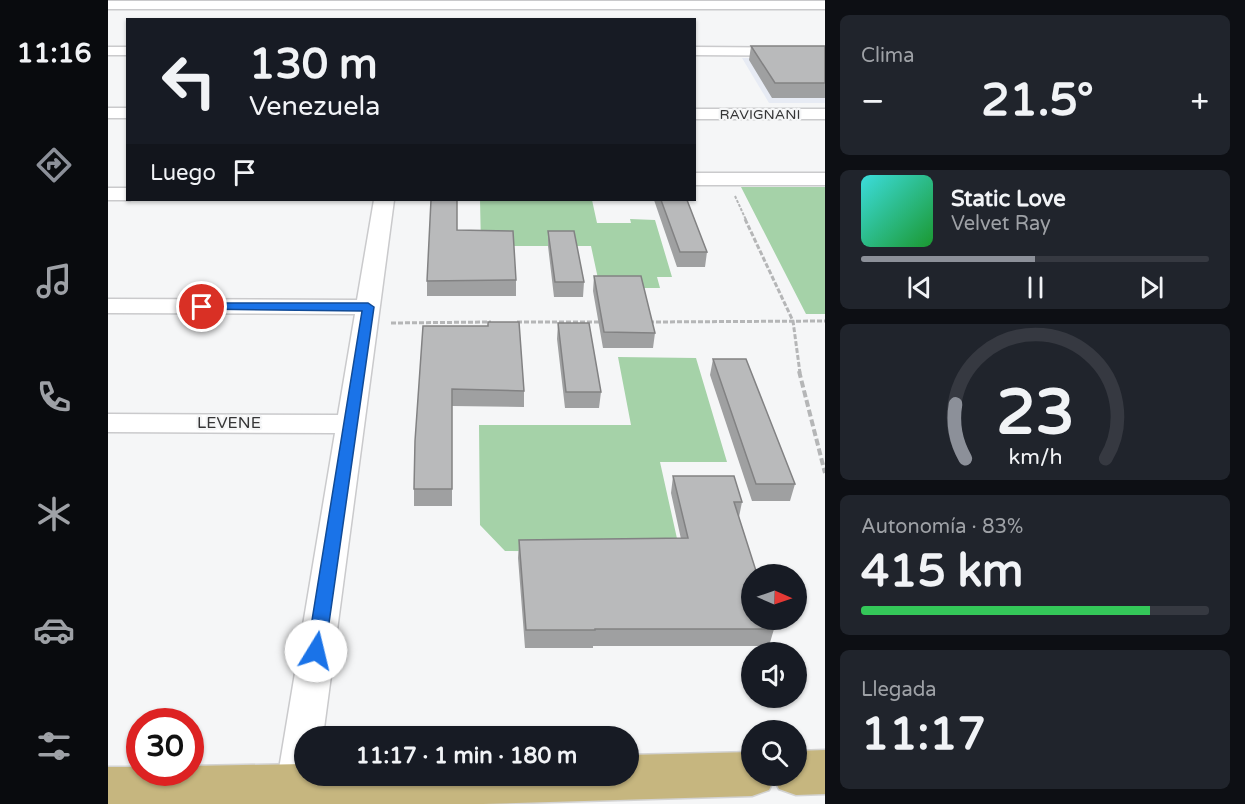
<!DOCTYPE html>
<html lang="es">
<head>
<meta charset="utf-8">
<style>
	body { margin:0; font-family:"Varela Round",sans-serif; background:#20242c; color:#f1f3f6; height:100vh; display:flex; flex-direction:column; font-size:22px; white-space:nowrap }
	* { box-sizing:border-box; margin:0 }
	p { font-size:20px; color:#9ea1a6 }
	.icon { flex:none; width:33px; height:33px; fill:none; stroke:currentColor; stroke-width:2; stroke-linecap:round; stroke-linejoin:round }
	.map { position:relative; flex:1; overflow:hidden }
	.panel { display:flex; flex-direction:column; gap:15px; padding:15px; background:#0d0f14; width:420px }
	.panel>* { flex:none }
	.hud { position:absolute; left:18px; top:18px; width:570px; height:183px; border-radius:0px; box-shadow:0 2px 4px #0004; background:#171b24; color:#f1f3f6; overflow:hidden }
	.needle { width:39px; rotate:92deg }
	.fabs { position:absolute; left:633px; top:564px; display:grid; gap:12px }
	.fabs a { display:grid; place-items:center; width:66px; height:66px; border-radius:50%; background:#171b24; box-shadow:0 2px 4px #0004; font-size:30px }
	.speed { position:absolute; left:18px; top:708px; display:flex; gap:12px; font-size:30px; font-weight:700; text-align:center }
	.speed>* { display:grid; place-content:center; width:78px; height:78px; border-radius:50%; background:#171b24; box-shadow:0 2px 4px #0004; line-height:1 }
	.speed .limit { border:9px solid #d22; background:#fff; color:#111 }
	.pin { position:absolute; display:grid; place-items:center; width:51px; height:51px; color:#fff; margin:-26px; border:3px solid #fff; border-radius:50%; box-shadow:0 2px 6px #0007 }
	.me { position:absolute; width:66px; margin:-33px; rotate:9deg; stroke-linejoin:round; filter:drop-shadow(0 0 4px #0008) }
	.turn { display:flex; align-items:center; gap:21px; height:126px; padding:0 24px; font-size:27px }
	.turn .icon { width:78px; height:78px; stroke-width:2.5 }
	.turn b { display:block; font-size:42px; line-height:51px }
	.then { display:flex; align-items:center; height:57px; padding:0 24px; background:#0003; gap:12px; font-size:22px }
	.big { font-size:45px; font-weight:700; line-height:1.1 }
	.panel .tile { flex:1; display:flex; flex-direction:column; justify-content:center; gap:9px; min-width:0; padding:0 21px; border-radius:9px; background:#20242c }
	.panel .dial { align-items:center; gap:0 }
	.dial svg { height:156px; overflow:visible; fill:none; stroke:#363941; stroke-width:7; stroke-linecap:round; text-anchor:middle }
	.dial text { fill:#f1f3f6; stroke:none }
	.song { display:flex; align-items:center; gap:18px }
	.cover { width:72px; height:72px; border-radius:9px; background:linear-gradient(135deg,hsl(180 70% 55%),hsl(130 70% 35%)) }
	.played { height:6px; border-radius:3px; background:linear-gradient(90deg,#8c9099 50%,#363941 50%) }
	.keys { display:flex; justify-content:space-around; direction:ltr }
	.heat { display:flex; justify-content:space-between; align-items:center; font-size:33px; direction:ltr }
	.charge { height:9px; border-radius:4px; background:linear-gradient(90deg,#34c759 83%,#363941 0) }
	.trip { position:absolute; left:186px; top:726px; width:345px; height:60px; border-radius:30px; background:#171b24; box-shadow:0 2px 4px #0004; font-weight:700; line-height:60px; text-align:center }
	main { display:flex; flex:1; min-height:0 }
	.menu { display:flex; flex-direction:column; width:108px; justify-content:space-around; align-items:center; background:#090b0e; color:#9ea1a6 }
	.menu .icon { width:42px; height:42px }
	.menu .current { color:#8c9099 }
	.menu b { font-size:27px; color:#f1f3f6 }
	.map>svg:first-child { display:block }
</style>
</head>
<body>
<main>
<nav class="menu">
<b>11:16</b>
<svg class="icon current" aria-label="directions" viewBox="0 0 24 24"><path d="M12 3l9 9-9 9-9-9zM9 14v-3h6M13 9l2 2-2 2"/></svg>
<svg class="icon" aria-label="music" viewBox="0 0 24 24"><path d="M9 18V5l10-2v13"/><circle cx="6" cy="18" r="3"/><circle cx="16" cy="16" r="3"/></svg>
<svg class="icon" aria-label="phone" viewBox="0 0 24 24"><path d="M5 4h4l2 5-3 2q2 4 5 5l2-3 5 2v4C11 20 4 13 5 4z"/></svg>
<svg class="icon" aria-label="climate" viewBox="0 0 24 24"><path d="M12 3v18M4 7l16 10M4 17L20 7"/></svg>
<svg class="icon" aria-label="car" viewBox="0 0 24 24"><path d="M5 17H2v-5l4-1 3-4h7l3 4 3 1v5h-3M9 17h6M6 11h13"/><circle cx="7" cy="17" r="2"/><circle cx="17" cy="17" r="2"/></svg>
<svg class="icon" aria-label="filters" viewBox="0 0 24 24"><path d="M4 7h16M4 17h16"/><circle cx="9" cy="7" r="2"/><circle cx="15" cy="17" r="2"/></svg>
</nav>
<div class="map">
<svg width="717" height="804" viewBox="0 0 717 804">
	<rect width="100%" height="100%" fill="#f5f6f7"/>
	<!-- built -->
	<path fill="#e7ebf4" d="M634,58H717V103H661Z"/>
	<!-- green -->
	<path fill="#a5d2a8" d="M633,187H717V314H698Z
		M372,200H484L489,223H523L522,219L547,220L564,277H549L552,288H492L483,246H373Z
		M510,357L588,358L619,462H552L572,552L397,551L372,525L371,425H523Z"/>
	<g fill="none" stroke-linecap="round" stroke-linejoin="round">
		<!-- minor casing -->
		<g stroke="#cacacc" stroke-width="3">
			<path id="minor" d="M0,1H717V9H0Z
				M0,47H20V55H0Z
				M586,47L717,48V56L586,55Z
				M0,108H20V118H0Z
				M586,109H717V119H586Z
				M586,173H717V185H586Z
				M0,188H20V200H22H0Z
				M266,200H286L215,736H196V776H210L208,787L202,800L192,804L174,800L168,787L227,433L0,432V414L230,415L247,314L0,313V299L249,300Z"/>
		</g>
		<!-- major casing -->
		<g stroke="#d3d3d3" stroke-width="3">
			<path id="major" d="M717,750V794L688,795L671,789L666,779L661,790L644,796L375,804H0V767H32V772H82V766L196,764V776H520V755L644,752V776H688V751Z"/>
		</g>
		<!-- path-far2 -->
		<path stroke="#b5b6b7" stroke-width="2" stroke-dasharray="3 1.5" stroke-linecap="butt" d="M627,196L638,220"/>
		<!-- path-far1 -->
		<path stroke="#b5b6b7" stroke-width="3" stroke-dasharray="5 2" stroke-linecap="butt" d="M637,219L685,321L692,373
			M409,322H494
			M541,322L717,321
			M283,323L383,322"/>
		<!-- path -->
		<path stroke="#b5b6b7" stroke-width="4" stroke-dasharray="7 3" stroke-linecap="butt" d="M691,371L717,473"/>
		<!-- minor -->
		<use href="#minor" fill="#fff" fill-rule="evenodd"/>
		<!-- major -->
		<use href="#major" fill="#c6b67f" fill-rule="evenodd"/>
	</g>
	<!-- wall -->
	<path fill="#9fa0a1" d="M643,46H717V98H664L641,60Z
		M546,200H579L599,252L597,267H569Z
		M349,230L408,280V296H319V281Z
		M440,231L476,282L475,297H446L440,246Z
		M486,276L547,333L545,348H495L485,291Z
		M450,323L493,392L491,408H457L449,339Z
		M315,326L416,391V407L344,406V506H306V489Z
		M605,359L687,484L682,501H644L602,375Z
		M565,476L634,502L631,517L666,629L661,646H485V648H417L410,558L411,540L573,539L563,493Z"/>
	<!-- building -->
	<path fill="#b9babb" stroke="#828283" stroke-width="1.5" d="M643,46H717V83H667Z
		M323,200H349V230L405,231L408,280L319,281Z
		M553,200H579L599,252H572Z
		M440,231H466L476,282H447Z
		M486,276H533L547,333L496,332Z
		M380,322H411L416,391L344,389V489H306L307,441L315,326H380Z
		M450,323H481L493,392H458Z
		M605,359H638L687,484H648Z
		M565,476H626L634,502H626L649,574H644V620H663L666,629H487V630H418L411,540L580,538Z"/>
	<!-- route -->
	<path fill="#1a73e8" stroke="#114b97" stroke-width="1.5" d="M94,303H260L266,307L217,651L215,656L208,658L202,656L199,651L254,311L90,309V304Z"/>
	<g text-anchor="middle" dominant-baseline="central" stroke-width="4.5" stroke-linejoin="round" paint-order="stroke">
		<!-- far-street labels -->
		<g font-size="14" fill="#353536" stroke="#f5f6f7">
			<text x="652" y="114">RAVIGNANI</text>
		</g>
		<!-- street labels -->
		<g font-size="16" fill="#353536" stroke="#f5f6f7">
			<text x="121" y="423">LEVENE</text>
		</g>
	</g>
</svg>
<div class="fabs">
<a><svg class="needle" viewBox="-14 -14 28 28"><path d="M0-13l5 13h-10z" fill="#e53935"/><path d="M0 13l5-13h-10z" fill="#9ea1a6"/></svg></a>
<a><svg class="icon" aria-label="sound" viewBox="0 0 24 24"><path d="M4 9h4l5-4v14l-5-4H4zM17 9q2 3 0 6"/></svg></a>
<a><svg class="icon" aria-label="search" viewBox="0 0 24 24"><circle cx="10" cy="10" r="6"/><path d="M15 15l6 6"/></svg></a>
</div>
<div class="speed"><div class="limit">30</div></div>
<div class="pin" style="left:94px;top:307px;background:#d93025"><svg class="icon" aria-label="arrive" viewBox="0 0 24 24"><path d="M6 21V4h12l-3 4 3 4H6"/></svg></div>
<svg class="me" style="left:208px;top:651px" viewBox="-20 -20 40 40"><circle r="19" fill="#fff"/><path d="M0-13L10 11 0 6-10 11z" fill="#1a73e8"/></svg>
<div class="trip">11:17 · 1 min · 180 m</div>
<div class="hud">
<div class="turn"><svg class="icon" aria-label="left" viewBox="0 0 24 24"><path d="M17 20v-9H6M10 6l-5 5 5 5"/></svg><div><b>130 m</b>Venezuela</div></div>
<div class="then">Luego<svg class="icon" aria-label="arrive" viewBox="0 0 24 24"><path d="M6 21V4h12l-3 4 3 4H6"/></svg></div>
</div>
</div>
<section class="panel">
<div class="tile"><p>Clima</p>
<div class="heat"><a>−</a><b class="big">21.5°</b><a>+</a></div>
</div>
<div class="tile">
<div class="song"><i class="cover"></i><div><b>Static Love</b><p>Velvet Ray</p></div></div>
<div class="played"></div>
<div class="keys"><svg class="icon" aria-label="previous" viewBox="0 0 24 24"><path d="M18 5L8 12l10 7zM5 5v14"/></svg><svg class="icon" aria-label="pause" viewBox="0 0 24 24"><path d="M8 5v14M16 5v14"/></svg><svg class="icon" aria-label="next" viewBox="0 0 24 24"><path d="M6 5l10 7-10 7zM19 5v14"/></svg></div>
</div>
<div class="tile dial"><svg viewBox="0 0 100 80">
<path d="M14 69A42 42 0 1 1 86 69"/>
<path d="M14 69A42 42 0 0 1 9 41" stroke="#8c9099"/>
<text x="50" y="56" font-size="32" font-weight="700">23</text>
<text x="50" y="72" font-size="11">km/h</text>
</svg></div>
<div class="tile"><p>Autonomía · 83%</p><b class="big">415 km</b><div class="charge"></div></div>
<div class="tile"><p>Llegada</p><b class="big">11:17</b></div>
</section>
</main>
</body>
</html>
